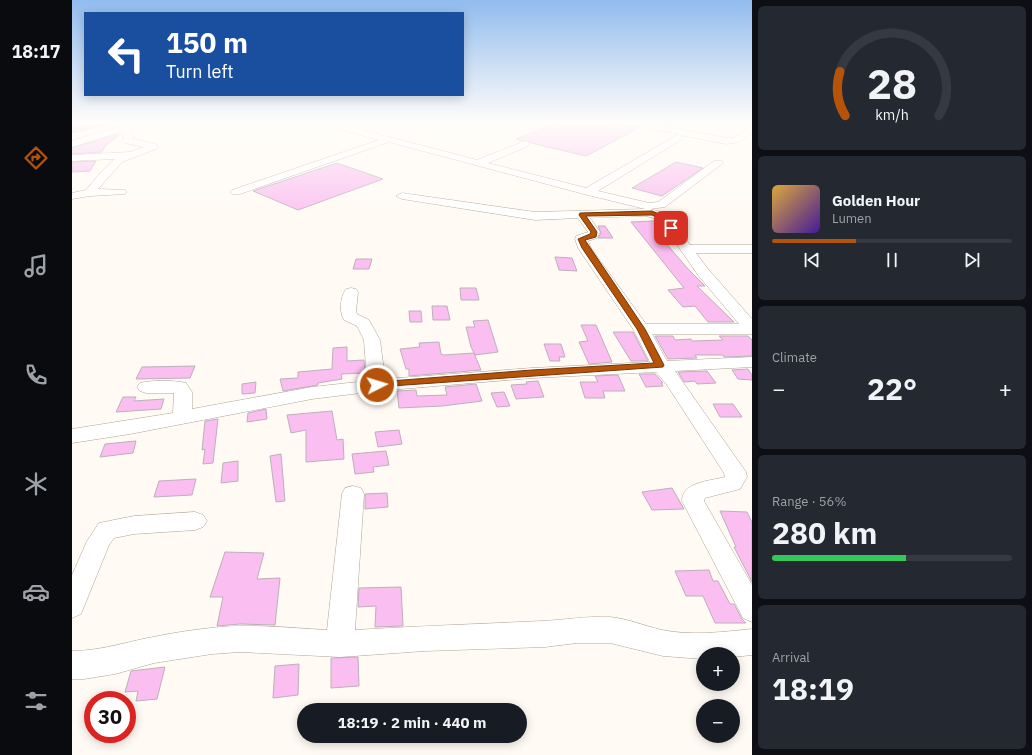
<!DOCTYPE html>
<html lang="en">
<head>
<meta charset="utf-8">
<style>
	body { margin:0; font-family:"IBM Plex Sans",sans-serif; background:#242831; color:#f1f3f6; height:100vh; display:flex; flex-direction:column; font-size:15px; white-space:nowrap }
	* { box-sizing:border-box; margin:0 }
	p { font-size:13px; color:#9ea1a6 }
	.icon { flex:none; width:22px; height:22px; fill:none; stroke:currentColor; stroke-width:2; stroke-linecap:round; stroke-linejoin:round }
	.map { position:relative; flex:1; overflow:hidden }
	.sheet { display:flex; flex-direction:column; gap:6px; padding:6px; background:#0d0f14; width:280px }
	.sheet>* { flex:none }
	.top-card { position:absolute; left:12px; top:12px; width:380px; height:84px; border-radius:0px; box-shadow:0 2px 10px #0003; background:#1a4fa0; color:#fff; overflow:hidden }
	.fabs { position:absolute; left:624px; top:647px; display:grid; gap:8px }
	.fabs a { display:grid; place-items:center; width:44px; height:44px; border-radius:50%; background:#171b24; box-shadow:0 2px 10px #0003; font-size:20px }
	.speed { position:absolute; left:12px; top:691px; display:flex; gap:8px; font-size:20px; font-weight:700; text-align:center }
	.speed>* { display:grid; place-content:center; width:52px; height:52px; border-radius:50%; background:#171b24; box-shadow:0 2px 10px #0003; line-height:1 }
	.speed .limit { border:6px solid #d22; background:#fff; color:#111 }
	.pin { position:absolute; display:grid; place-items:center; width:34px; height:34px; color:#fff; margin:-17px; border-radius:8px; box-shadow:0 2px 6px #0006 }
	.me { position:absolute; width:44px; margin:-22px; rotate:85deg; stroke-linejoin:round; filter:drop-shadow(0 0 3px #0008) }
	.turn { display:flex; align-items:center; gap:14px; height:84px; padding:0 16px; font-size:18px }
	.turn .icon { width:52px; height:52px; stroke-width:2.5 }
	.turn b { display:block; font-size:28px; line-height:34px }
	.big { font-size:30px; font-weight:800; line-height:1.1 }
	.sheet .widget { flex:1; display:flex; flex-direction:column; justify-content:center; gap:6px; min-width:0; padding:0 14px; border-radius:6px; background:#242831 }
	.sheet .dial { align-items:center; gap:0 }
	.dial svg { height:104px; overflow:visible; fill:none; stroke:#363941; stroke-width:7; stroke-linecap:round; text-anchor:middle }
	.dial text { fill:#f1f3f6; stroke:none }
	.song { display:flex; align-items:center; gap:12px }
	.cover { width:48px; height:48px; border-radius:6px; background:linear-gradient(135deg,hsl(40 70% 55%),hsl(260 70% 35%)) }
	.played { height:4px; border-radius:2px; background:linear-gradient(90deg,#b45309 35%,#363941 35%) }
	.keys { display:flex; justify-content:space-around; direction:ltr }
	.heat { display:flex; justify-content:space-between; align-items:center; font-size:22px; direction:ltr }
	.charge { height:6px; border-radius:3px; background:linear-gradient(90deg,#34c759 56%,#363941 0) }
	.trip { position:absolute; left:225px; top:703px; width:230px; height:40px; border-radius:20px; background:#171b24; box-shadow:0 2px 10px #0003; font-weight:800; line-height:40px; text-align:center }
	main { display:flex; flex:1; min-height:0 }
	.tabs { display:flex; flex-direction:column; width:72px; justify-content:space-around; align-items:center; background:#090b0e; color:#9ea1a6 }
	.tabs .icon { width:28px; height:28px }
	.tabs .selected { color:#b45309 }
	.tabs b { font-size:18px; color:#f1f3f6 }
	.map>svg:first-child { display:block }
</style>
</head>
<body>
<main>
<nav class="tabs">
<b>18:17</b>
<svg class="icon selected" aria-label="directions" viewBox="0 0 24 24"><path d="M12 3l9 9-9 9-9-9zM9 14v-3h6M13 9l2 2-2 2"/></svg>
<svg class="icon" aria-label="music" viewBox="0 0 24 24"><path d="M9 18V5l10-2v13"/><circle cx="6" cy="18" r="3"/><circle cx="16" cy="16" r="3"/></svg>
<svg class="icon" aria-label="phone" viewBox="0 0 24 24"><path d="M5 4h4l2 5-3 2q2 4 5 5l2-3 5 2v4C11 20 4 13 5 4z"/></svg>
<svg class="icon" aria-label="climate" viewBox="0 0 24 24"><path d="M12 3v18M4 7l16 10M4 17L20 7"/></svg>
<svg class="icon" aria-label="car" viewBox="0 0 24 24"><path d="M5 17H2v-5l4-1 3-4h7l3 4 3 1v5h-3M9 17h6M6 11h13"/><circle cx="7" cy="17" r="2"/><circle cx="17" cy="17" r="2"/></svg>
<svg class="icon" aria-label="filters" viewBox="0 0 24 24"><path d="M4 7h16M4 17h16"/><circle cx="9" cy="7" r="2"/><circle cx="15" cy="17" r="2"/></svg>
</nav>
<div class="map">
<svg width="680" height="755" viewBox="0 0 680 755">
	<rect width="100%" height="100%" fill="#fffaf3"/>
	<!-- building -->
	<path fill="#fabef0" stroke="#beafbb" d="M0,121H33V125L0,133Z
		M488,121H529L567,128L514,156L459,143L453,140L450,141L444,139Z
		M43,135H47L33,146L30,152L0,154V148Z
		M24,161L18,171L0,172V162Z
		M604,162L631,168L590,196L560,188Z
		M265,163L311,179L226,210L181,191Z
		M582,221L593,234L596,241H592L616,269L633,286H625L662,322H636L623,306L611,307L596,290L612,288L559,222Z
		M526,226H533L541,238H526L529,233Z
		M483,257L500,258L505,271L487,270Z
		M284,259H300L297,269H281Z
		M388,288H404L407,300H389Z
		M360,306H375L378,320H361Z
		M337,311H349L350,322H338Z
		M416,320L426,352L403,355L399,347L394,327H403L401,321Z
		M509,325H524L540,362L517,364L507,342L516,341Z
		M541,332H561L576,361H559Z
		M583,336H601L603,340L619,339L620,341L651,340L647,336H676L680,340V356L652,357L651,355H623L625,358L596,359Z
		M367,342L369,354L372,355L402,353L409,370L337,376V369H334L328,349L348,347L347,343Z
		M472,344H489L493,357H487L488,361H478Z
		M275,347V361L292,360L293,373L269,374L270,379L246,383V385L211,391L208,379L226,378V372L260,369L261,348Z
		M123,366L118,378L64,379L70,367Z
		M676,369L680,375V380L666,379L660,370Z
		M635,371L644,383L625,384L623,381L612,382L606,372Z
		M567,374H583L591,383H589L591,386L574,387Z
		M546,375L553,391H531L533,398H513L508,382H526L523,376Z
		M466,381L472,397L444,399L439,385L455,384L454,382Z
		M184,382L183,393L170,394V384Z
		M404,384L410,401L370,406L327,408L325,391L344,390L345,396L375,395L373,387Z
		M432,392L438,406L425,407L419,393Z
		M51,397H64L62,401L92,399L89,409L44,412Z
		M641,404H661L670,417H648Z
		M194,409L195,419L175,422L176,413Z
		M260,411L265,440L271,439L272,459L234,462V430L219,433L215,415Z
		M146,419L141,463L131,464L133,449L130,450L133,421Z
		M327,430L330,444L306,447L303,432Z
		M64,441L61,453L28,457L33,444Z
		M314,451L317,465L301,467L302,472L283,474L280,454Z
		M209,454L213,501L204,502L198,456Z
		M166,461V481L149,483L151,463Z
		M124,479L120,495L82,497L87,481Z
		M600,488L612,509L580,510L570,492Z
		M315,493L316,507L293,509V494Z
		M648,511L675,512L680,522V582L662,547H664Z
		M153,552L192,553L185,579L208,578L203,625L168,624L145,626L151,597H138Z
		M637,570L641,581H646L658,604H662L670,619L674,623H643L631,596H614L603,571Z
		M329,587L331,626L303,627L304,606L286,607L287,588Z
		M286,657L287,686L259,688V658Z
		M227,664L226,695L201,698L203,666Z
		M93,667L85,699L64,701L66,691L53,692L59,671Z"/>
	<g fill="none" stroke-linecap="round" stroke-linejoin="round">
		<!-- minor casing -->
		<g stroke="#afa495" stroke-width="1">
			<path id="minor" d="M74,121H88L87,123L57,130L61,134V139L84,144L86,147L84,149L50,162L26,189L53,190L55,192L53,194L18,196L0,199V193L14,190L29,172L43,159L0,161V155L58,152L72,147L53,143L51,141L52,135L48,132L0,147V141L31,131Z
				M243,121H256L405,160L453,141L456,142L458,144L456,146L416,163L514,188L607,134L551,124L547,121H563L655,138H662L680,126V133L667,142L655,144L608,135L611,137L610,139L526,191L577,203L586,202L642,161H650L651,163L593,207L578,209L593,213L600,220L618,245H680V253H624L636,269L680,319V334H580L595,361L680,357V367L603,371L674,472L675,477L668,489L633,498L632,501L680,585V622L671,618L610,501C610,482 638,481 653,477L652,473L595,385L584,372L460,378L305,391L240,399L58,434L0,443V429L101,413L102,393H74L68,391L65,387L68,383C81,380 101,380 114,383L120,392V409L240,387L295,381L292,340L285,326L272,320C267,312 268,297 274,289L279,288L284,289L286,292L284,311L285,314L297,320L308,340L313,379L460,368L578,362L561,329L506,248L503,239L504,236L516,232L506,218L463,220L330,199L324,196L330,193L463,212L573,209L512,194L317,142L168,194H160L158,192L160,190L307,140L244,123ZM574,216L585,219L592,226L626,275L667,324H574L519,248L516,241L525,238L528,232L518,218Z
				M281,486L289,488L292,494L283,630C345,626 408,624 470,621C493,620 514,616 537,617C554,618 572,626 590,630C620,636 650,632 680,629V655L661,657V654H631V659L591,656L538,643H505L473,647L353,651L268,657L168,652L140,654L82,663L43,674L12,679H0V651C28,651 54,642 81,637C100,633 120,630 139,628C177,623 217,628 255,630L270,494L273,488Z
				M123,512L131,515L135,521L131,527L123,530L62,534L42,538L37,545L9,614L0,618V575L15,541L27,523L62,516Z"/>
		</g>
		<!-- minor -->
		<use href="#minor" fill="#fff" fill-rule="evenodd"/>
	</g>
	<!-- sky -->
	<linearGradient id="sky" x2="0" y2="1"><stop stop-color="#91bcee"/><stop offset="0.54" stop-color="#fffdfa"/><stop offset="1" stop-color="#fffdfa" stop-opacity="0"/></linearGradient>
	<rect width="680" height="226" fill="url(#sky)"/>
	<!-- route -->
	<path fill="#b45309" stroke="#753606" d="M580,211L594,217L602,228V230H597L590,220L580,215L514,216L525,232L524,237L513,240L573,329L592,365L591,367L305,387L300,385L305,382L460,370L582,363L565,329L510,248L506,239L518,234L519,232L507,215L508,213Z"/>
</svg>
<div class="fabs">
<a>+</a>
<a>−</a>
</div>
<div class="speed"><div class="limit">30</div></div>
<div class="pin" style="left:599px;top:228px;background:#d93025"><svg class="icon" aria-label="arrive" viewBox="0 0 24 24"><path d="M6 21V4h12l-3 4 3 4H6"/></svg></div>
<svg class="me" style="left:305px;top:385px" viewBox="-20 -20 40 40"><circle r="17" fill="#b45309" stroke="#fff" stroke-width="3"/><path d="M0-11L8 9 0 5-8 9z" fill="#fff"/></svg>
<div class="trip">18:19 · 2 min · 440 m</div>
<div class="top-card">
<div class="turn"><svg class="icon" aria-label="left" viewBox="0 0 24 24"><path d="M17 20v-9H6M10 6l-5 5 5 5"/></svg><div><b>150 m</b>Turn left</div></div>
</div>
</div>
<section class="sheet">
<div class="widget dial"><svg viewBox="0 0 100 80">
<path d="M14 69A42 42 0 1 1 86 69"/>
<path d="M14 69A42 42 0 0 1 10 35" stroke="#b45309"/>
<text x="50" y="56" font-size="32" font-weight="700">28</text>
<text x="50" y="72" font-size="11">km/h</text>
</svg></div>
<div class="widget">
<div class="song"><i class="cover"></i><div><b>Golden Hour</b><p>Lumen</p></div></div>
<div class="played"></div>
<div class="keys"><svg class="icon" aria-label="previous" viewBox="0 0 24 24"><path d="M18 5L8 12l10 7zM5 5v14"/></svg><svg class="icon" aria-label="pause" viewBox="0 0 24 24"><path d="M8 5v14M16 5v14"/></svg><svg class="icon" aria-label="next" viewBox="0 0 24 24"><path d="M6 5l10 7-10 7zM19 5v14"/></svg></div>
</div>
<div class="widget"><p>Climate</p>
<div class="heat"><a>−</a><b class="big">22°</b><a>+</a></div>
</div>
<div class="widget"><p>Range · 56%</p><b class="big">280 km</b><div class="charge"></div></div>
<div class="widget"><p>Arrival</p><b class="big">18:19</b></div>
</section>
</main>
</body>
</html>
